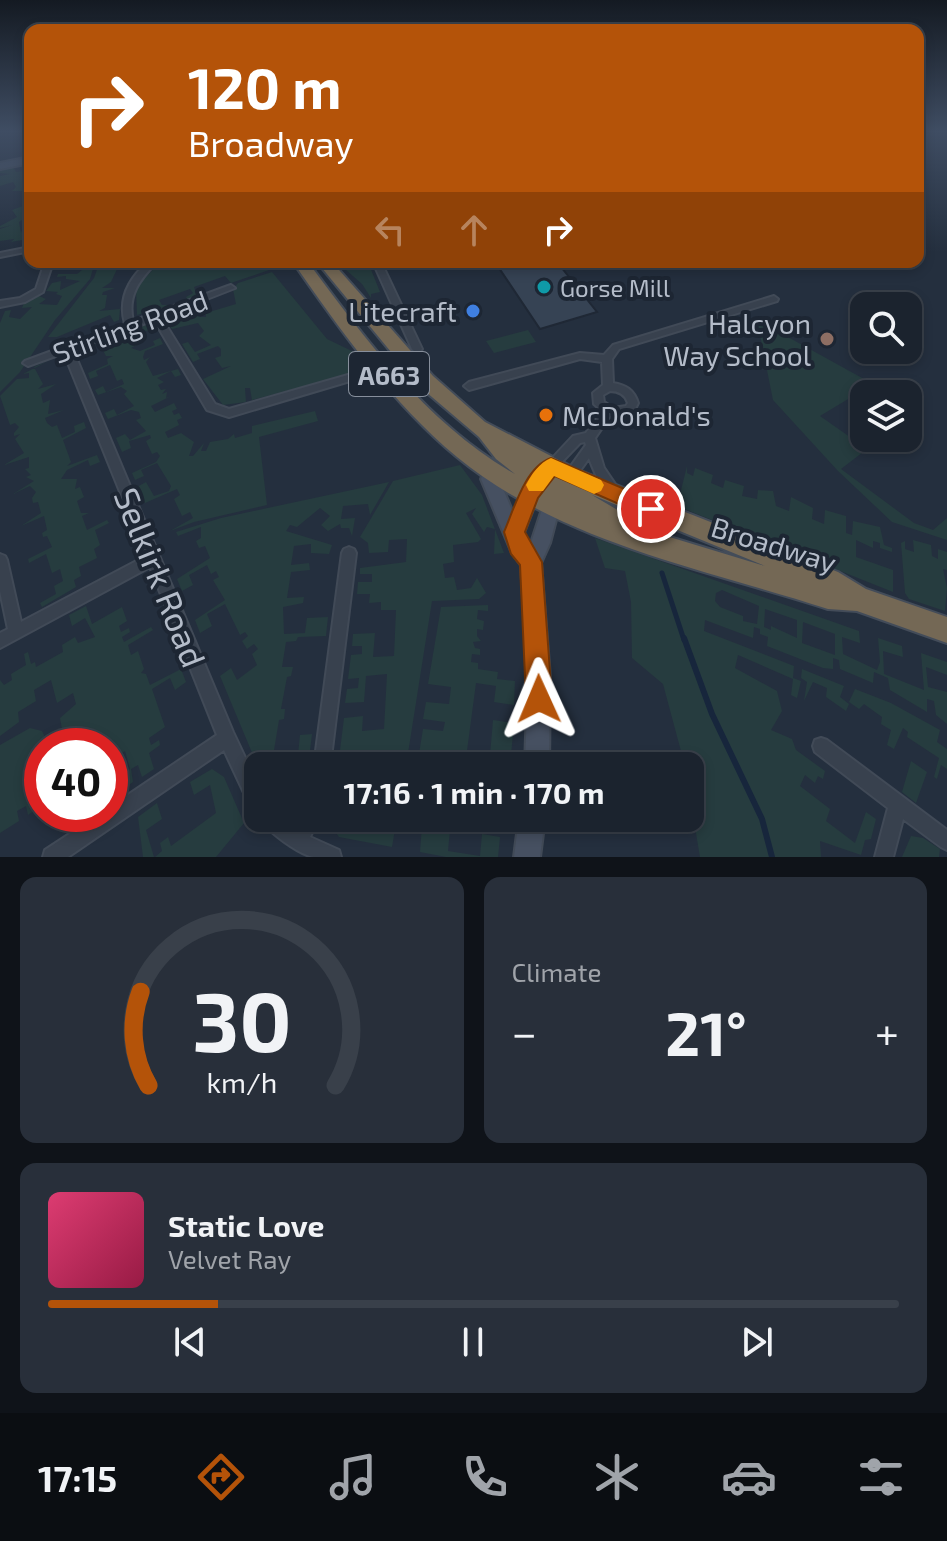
<!DOCTYPE html>
<html lang="en">
<head>
<meta charset="utf-8">
<style>
	body { margin:0; font-family:"Exo 2",sans-serif; background:#282f3a; color:#f1f3f6; height:100vh; display:flex; flex-direction:column; font-size:30px; white-space:nowrap }
	* { box-sizing:border-box; margin:0 }
	p { font-size:26px; color:#a0a4aa }
	.icon { flex:none; width:44px; height:44px; fill:none; stroke:currentColor; stroke-width:2; stroke-linecap:round; stroke-linejoin:round }
	.map { position:relative; height:857px; overflow:hidden }
	.details { display:flex; flex-direction:column; gap:20px; padding:20px; background:#0f1319; flex:1 }
	.details>* { flex:none }
	.top-card { position:absolute; left:24px; top:24px; width:900px; height:244px; border-radius:16px; box-shadow:0 4px 12px #0003,0 0 0 2px #39404a; background:#b45309; color:#fff; overflow:hidden }
	.fabs { position:absolute; left:850px; top:292px; display:grid; gap:16px }
	.fabs a { display:grid; place-items:center; width:72px; height:72px; border-radius:16px; background:#1b232e; box-shadow:0 4px 12px #0003,0 0 0 2px #39404a; font-size:40px }
	.speed { position:absolute; left:24px; top:728px; display:flex; gap:16px; font-size:40px; font-weight:700; text-align:center }
	.speed>* { display:grid; place-content:center; width:104px; height:104px; border-radius:50%; background:#1b232e; box-shadow:0 4px 12px #0003,0 0 0 2px #39404a; line-height:1 }
	.speed .limit { border:12px solid #d22; background:#fff; color:#111 }
	.pin { position:absolute; display:grid; place-items:center; width:68px; height:68px; color:#fff; margin:-34px; border:4px solid #fff; border-radius:50%; box-shadow:0 2px 8px #0007 }
	.me { position:absolute; width:88px; margin:-44px; rotate:359deg; stroke-linejoin:round; filter:drop-shadow(0 0 6px #0008) }
	.turn { display:flex; align-items:center; gap:28px; height:168px; padding:0 32px; font-size:36px }
	.turn .icon { width:104px; height:104px; stroke-width:2.5 }
	.turn b { display:block; font-size:56px; line-height:68px }
	.lanes { display:flex; align-items:center; height:76px; padding:0 32px; background:#0003; justify-content:center; gap:40px; direction:ltr }
	.lanes .off { opacity:.35 }
	.big { font-size:60px; font-weight:700; line-height:1.1 }
	.details .tile { flex:1; display:flex; flex-direction:column; justify-content:center; gap:12px; min-width:0; padding:0 28px; border-radius:16px; background:#282f3a }
	.details .dial { align-items:center; gap:0 }
	.dial svg { height:208px; overflow:visible; fill:none; stroke:#39404a; stroke-width:7; stroke-linecap:round; text-anchor:middle }
	.dial text { fill:#f1f3f6; stroke:none }
	.song { display:flex; align-items:center; gap:24px }
	.cover { width:96px; height:96px; border-radius:12px; background:linear-gradient(135deg,hsl(340 70% 55%),hsl(340 70% 35%)) }
	.played { height:8px; border-radius:4px; background:linear-gradient(90deg,#b45309 20%,#39404a 20%) }
	.keys { display:flex; justify-content:space-around; direction:ltr }
	.heat { display:flex; justify-content:space-between; align-items:center; font-size:44px; direction:ltr }
	.details .tiles { flex:1; display:grid; gap:20px; grid-template-columns:1fr 1fr }
	.tile:last-child { grid-column:span 2 }
	.trip { position:absolute; left:244px; top:752px; width:460px; height:80px; border-radius:16px; background:#1b232e; box-shadow:0 4px 12px #0003,0 0 0 2px #39404a; font-weight:700; line-height:80px; text-align:center }
	.menu { display:flex; height:128px; justify-content:space-around; align-items:center; background:#0b0e12; color:#a0a4aa }
	.menu .icon { width:56px; height:56px }
	.menu .selected { color:#b45309 }
	.menu b { font-size:36px; color:#f1f3f6 }
	.map>svg:first-child { display:block }
</style>
</head>
<body>
<div class="map">
<svg width="947" height="857" viewBox="0 0 947 857">
	<rect width="100%" height="100%" fill="#242f3e"/>
	<!-- green -->
	<path fill="#263c3f" fill-rule="evenodd" d="M13,167L16,172L30,170V215L19,222L21,233L23,228L30,226L28,239L11,242L14,239L0,241V229L12,225L0,228V226L17,217L12,210L28,204L22,203V199L28,198L22,197V193L27,191H12L16,187L13,182L0,186V176L10,174L0,173V169Z
		M95,262L90,279L55,320L20,372L0,392V323L5,311L11,310L9,317L20,319L32,307L22,308L24,303L39,296L46,299L39,304L57,305L62,296L56,294L58,292L46,291L52,283L61,281L60,290L80,281L66,279V276L57,277L58,274H77L86,267L68,266Z
		M126,262L131,267L117,269L111,282L102,288H115L103,292L102,295H107L105,308L99,311L120,309L119,320L114,322L110,315L57,337H48L94,278L99,264Z
		M160,262H240L269,270L231,283L225,276L194,287L197,296L187,299L186,297L193,293L190,289L159,300L162,305H172L137,315L136,288Z
		M337,262H368L380,292L371,294V298L362,284Z
		M272,272L327,339L354,352L362,367L355,373L252,400L250,388H245L246,402L223,405L203,379L231,366L222,368L215,358L221,356V349L218,346L197,354L200,359L193,362L182,344L188,342L195,352L211,345L199,336L204,331L198,323L172,329L167,321L171,315L200,305L202,308L196,311L200,317H206V313L236,304L233,289L238,283Z
		M757,320L873,384L820,416L867,449L841,469L914,523L933,530L947,518V540L892,522L838,471L773,400Z
		M145,325L154,330L135,332L136,345L131,348L140,351L155,345L153,341L160,338L163,344L145,351L143,357L144,360L150,357L146,362L153,376L178,369L181,375L175,377L171,371L157,378L164,382L158,385L161,390L166,389L162,394L167,392L166,398L171,396L151,406L155,412L174,403L177,409L172,411L174,415L179,413L182,418L177,420L179,425L165,432L168,438L181,433L194,442L189,456H193L204,443L201,451H206L210,442L228,439L234,434L235,438L252,433V426L315,411L318,421L259,437L267,505L194,522L170,531L193,518L190,512L182,516L174,499L180,495L177,489L145,503L137,487L146,482L154,496L169,491L171,486L157,463L141,470L144,476L135,480L132,473L156,462L160,456L157,452L152,454L146,441L151,438L150,435L129,441L131,448L122,452L116,438L125,434L130,440L146,431L136,420L141,418L139,412L131,410L108,419L105,413L114,409L117,415L134,406L124,394L127,391L121,387L98,395L95,390L103,386L106,392L124,384L122,379L117,381L110,365L96,371L98,376L90,379L88,373L108,364L107,359L113,356H106L99,343L86,348L89,355L81,358L80,354L85,347L116,336L120,343L125,341L121,334Z
		M528,330L536,342L494,353L486,341Z
		M48,361L34,367L43,384L38,389L56,384L41,394L43,403L50,400L48,414L64,410L45,418L47,423L52,427L57,425L62,438L75,432L74,426L84,422L86,428L63,440L71,462L67,466L97,455L100,462L90,466L88,460L67,470L61,479H77L75,489L80,487L84,497L77,501L81,513H89L82,516L87,530L107,520L109,523L95,530L100,545L94,549L97,558L79,567L81,576L74,580L76,587L42,607L40,603L56,594L54,586L63,581L60,569L52,573L46,554L29,563L28,559L52,547L47,536L43,537L42,533L47,530L44,516L21,526L41,513L38,502L33,503L32,498L36,492L30,486L13,494L34,481L26,477L31,475L25,469L29,468V457L4,465L24,453L15,439L20,434L14,436V433L19,427L15,423L10,425L0,396L17,379L29,378V373L23,374Z
		M460,465L482,495L504,553L494,554L495,529L487,527L484,532L472,514L476,508L466,513L481,539L478,542L453,545L454,562L443,564L445,578L454,577L457,590L471,588L477,578L486,593L479,599L432,601L406,766H374V752L352,753L350,766H338L344,718L363,716L362,731L384,729L387,674L366,676L364,702L345,703L347,689L358,688L359,678L348,679L351,655L362,654V646H352L353,634L375,633L373,657L394,656L396,610H381V602L369,603L370,594H357L358,582H372V574H360V568L406,562L407,539L389,540L388,552L369,553L368,543L360,537L393,481Z
		M687,466V473L693,476L695,468L713,475L711,483L723,488L725,480L744,486L742,496L757,499L758,490L773,491L776,506L789,511L791,497L813,508L812,519L824,524L825,510L846,516V533L852,535L853,521L880,527L884,545L892,548V552L880,548V543L873,541V548L856,540V557L893,570V592L677,506Z
		M389,482L370,515L368,504L343,506L341,519L355,518L352,536L349,528H341L340,524L328,531L321,525L330,516L320,508L297,527L290,525L286,531L332,545L329,554L311,553V544L294,546L291,565L309,563L310,570L291,572L287,598L304,597L303,603L283,607L284,634L305,633L307,618L328,617L326,636L298,637L296,641L286,642L282,667H293L291,676L287,677L281,709H285L284,719L279,720L273,756L298,755L300,735L312,734L309,759L267,762V766L258,767L220,676L231,668L237,680L257,665L252,654L258,649L254,644L247,649L242,641L248,636L245,632L240,635L225,604L207,614L212,626L200,633L195,620L225,600L213,580L219,577L216,571L211,574L207,565L189,575L193,585L182,591L177,579L210,558L205,546L199,548L196,541L201,538V527L178,536L176,532L221,518Z
		M595,538L859,631L860,643L842,637L843,654L877,670L880,662L878,638L902,646L903,657L883,651L884,674L924,690L921,653L947,662V675L926,667L928,687L947,692V724L936,715L934,701L927,699V712L890,690L888,678L874,672L873,683L840,669L839,660L833,658V669L823,668L767,646L768,637L760,634V629L754,627L753,638L705,620L704,631L794,666L793,678L801,681L797,698L791,695L793,679L738,655L735,668L777,691L782,711L771,730L792,739L796,750L825,771L823,779L818,776L815,783L805,775L800,786L830,809L826,821L855,843L866,812L876,819L871,839L865,840L861,855L820,841L821,857H700L690,798V766H685L663,684L632,658L631,602L625,571L605,568ZM722,590L759,606L757,624L743,621V616L720,607L715,601L716,593ZM765,609L797,620V638L771,626V630L764,627ZM803,622L835,634V655L802,643Z
		M913,540L931,545L932,556L938,559V549L947,552V570L943,569L947,588L945,611L909,599L905,593L901,543L905,541V549L914,552Z
		M488,605V611L478,610L477,619L484,621L483,630L477,629V636L481,641L473,642L475,648L480,649V655L472,654L471,662L478,663V669L498,672L497,679L515,681L514,705L494,702L496,686L476,683L467,751L490,755L493,720L514,723L511,755L494,753L493,764L489,766H417L423,729L443,731L445,722L423,719L426,702L449,704L451,687L428,684L441,607Z
		M86,606L92,624L122,607L127,621L119,626L121,632L129,628L130,632L122,637L124,642L151,627L153,630L128,645L131,655L138,651L144,669L141,673L146,674L150,685L181,669L186,682L175,690L170,678L152,689L165,727L149,738L151,745L159,740L160,745L149,753L154,769L142,777L138,765L131,769L133,782L110,798V783L130,769L125,751L110,760V746H65L60,718L76,704L73,693L57,703L51,680L34,690L36,701L18,712L19,722L0,736V680L4,685L12,680L11,674L26,665L24,654L28,652L31,664L35,662L36,667L63,652L62,645L75,637L78,643L95,637L85,618L72,626L69,615Z
		M802,669L844,686L840,697L849,704L846,711L826,697L827,688L813,682L804,701L807,682L801,678Z
		M855,689L891,703L940,730L937,742L947,749V769L941,765L937,779L934,777L939,758L907,737L908,732L903,728L894,749L887,745L891,730L881,724L882,717L864,704L859,709L849,702Z
		M30,728L42,731L49,746H42V805L28,815L26,806L17,811L19,821L0,833V745Z
		M911,761L927,772L916,803L902,792Z
		M212,769L224,777L244,823L216,857H155L162,851L160,843L168,837L171,846L216,813L210,785L194,795L190,782Z
		M157,803L162,819L146,830L154,857H143L138,817Z
		M333,818H397L392,847L339,837L332,827Z
		M409,818H461L459,831L450,830L448,851L480,856L482,834L500,837L498,857H446L420,852L422,825L409,823Z
		M911,836L923,838L940,849L939,857H902Z"/>
	<g fill="none" stroke-linecap="round" stroke-linejoin="round">
		<!-- stream-far1 -->
		<path stroke="#17263c" stroke-width="5" d="M662,573L684,640"/>
		<!-- stream -->
		<path stroke="#17263c" stroke-width="6" d="M684,638L712,714L762,819L772,857"/>
	</g>
	<!-- building -->
	<path fill="#364354" stroke="#1f2835" stroke-width="2" d="M495,262H557L597,312L540,329Z"/>
	<g fill="none" stroke-linecap="round" stroke-linejoin="round">
		<!-- street casing -->
		<g stroke="#414a57" stroke-width="4">
			<path id="street" d="M30,247V251L0,257V253Z
				M45,262H53L43,292L25,302L0,307V301L20,298L36,289Z
				M148,262H157C140,279 127,295 133,321L228,286L231,285L235,288L161,317L215,404L229,409L383,365L388,368L387,370L229,417L207,410L154,320L73,350L233,732L258,785V813L252,810L224,750L68,857H43L45,850L100,814H110V807L217,735L150,567L0,648V633L8,629L0,591V554L5,556L7,560L21,622L146,556L64,353L28,366L23,363L25,361L125,324C118,299 129,278 148,262Z
				M373,262H381L422,349L420,351H414L412,349Z
				M774,296L778,299L777,301L619,349L612,359L613,383C626,385 634,390 638,403L633,413L610,416L595,438L604,468L619,490L617,494C615,494 613,495 610,494C602,491 592,466 589,458L574,479L570,481L566,479L564,476L566,473L586,445L585,442L580,443L555,469L551,471L547,469L545,466L573,436L586,433L602,411L594,404L593,393L603,385L602,362L580,359L469,390L464,386L469,382L580,353L604,355L613,345ZM610,391C619,391 625,394 628,403L626,406L613,408L604,402L603,395Z
				M349,547L354,549L356,553L330,766H314L342,553L344,549Z
				M821,738L827,740L947,830V850L941,847L903,819L893,857H875L888,808L815,752L813,746L815,740Z
				M260,818H284L296,827L301,818H319L310,837L339,850L341,857C333,857 322,857 314,857C300,855 266,831 260,818Z"/>
		</g>
		<!-- secondary casing -->
		<g stroke="#414a57" stroke-width="4">
			<path id="secondary" d="M30,157V163L0,169V163Z
				M492,465L498,467L501,472L499,479L513,513L524,489L530,487L536,489L539,494L523,535L530,546L545,500L551,497L557,500L560,505L550,543L541,563L550,677L549,766H525L528,677L521,565L512,553L481,479L486,467Z
				M519,818H545L540,857H514Z"/>
		</g>
		<!-- highway casing -->
		<g stroke="#434c59" stroke-width="4">
			<path id="highway" d="M293,262H308C366,340 428,425 515,474L496,459L479,437L419,386L317,262H332L433,376L485,422L578,470L838,572L866,589L947,617V643L857,611L828,609C704,569 560,542 457,457C392,403 341,331 293,262ZM592,495L765,566L640,528L621,512Z"/>
		</g>
		<!-- street -->
		<use href="#street" fill="#38414e" fill-rule="evenodd"/>
		<!-- secondary -->
		<use href="#secondary" fill="#465061" fill-rule="evenodd"/>
		<!-- highway -->
		<use href="#highway" fill="#746855" fill-rule="evenodd"/>
	</g>
	<!-- sky -->
	<linearGradient id="sky" x2="0" y2="1"><stop stop-color="#141a22"/><stop offset="0.52" stop-color="#3f4d63"/><stop offset="1" stop-color="#3f4d63" stop-opacity="0"/></linearGradient>
	<rect width="947" height="252" fill="url(#sky)"/>
	<!-- route -->
	<path fill="#b45309" stroke="#753606" stroke-width="2" d="M551,458L658,503L661,509L651,518L555,476L538,498L525,532L542,562L552,699L548,708L539,712L529,708L526,699L520,565L511,554L504,532C514,509 525,467 551,458Z"/>
	<!-- slow -->
	<path fill="#f59e0b" d="M551,458L601,480L604,485L601,491L594,494L554,476L543,491H529L526,485C531,475 540,462 551,458Z"/>
	<!-- markers -->
	<circle fill="#0f9aa8" stroke="#1d2633" stroke-width="3" cx="544" cy="287" r="8"/>
	<circle fill="#3f7fe0" stroke="#1d2633" stroke-width="3" cx="473" cy="311" r="8"/>
	<circle fill="#8d6e63" stroke="#1d2633" stroke-width="3" cx="827" cy="339" r="8"/>
	<circle fill="#e8710a" stroke="#1d2633" stroke-width="3" cx="546" cy="415" r="8"/>
	<g text-anchor="middle" dominant-baseline="central" stroke-width="8" stroke-linejoin="round" paint-order="stroke">
		<!-- far-poi labels -->
		<g font-size="24" fill="#b4bcc9" stroke="#1d2633" text-anchor="start">
			<text x="560" y="287">Gorse Mill</text>
		</g>
		<!-- shield labels -->
		<rect fill="#1d2633" stroke="#878f9c" stroke-width="2" x="349" y="352" width="80" height="44" rx="6"/>
		<g font-size="26" font-weight="bold" fill="#b4bcc9">
			<text x="389" y="374">A663</text>
		</g>
		<!-- poi labels -->
		<g font-size="28" fill="#b4bcc9" stroke="#1d2633" text-anchor="end">
			<text x="457" y="311">Litecraft</text>
			<text x="811" y="323">Halcyon<tspan x="811" dy="32">Way School</tspan></text>
			<text x="562" y="415" text-anchor="start">McDonald's</text>
		</g>
		<!-- street labels -->
		<g font-size="28" fill="#b4bcc9" stroke="#1d2633">
			<text transform="translate(130 326) rotate(-20)">Stirling Road</text>
			<text transform="translate(774 544) rotate(17)">Broadway</text>
		</g>
		<!-- near-street labels -->
		<g font-size="34" fill="#b4bcc9" stroke="#1d2633">
			<text transform="translate(161 577) rotate(68)">Selkirk Road</text>
		</g>
	</g>
</svg>
<div class="fabs">
<a><svg class="icon" aria-label="search" viewBox="0 0 24 24"><circle cx="10" cy="10" r="6"/><path d="M15 15l6 6"/></svg></a>
<a><svg class="icon" aria-label="layers" viewBox="0 0 24 24"><path d="M12 4l9 5-9 5-9-5zM3 14l9 5 9-5"/></svg></a>
</div>
<div class="speed"><div class="limit">40</div></div>
<div class="pin" style="left:651px;top:509px;background:#d93025"><svg class="icon" aria-label="arrive" viewBox="0 0 24 24"><path d="M6 21V4h12l-3 4 3 4H6"/></svg></div>
<svg class="me" style="left:539px;top:699px" viewBox="-20 -20 40 40"><path d="M0-17L14 15 0 8-14 15z" fill="#b45309" stroke="#fff" stroke-width="4"/></svg>
<div class="trip">17:16 · 1 min · 170 m</div>
<div class="top-card">
<div class="turn"><svg class="icon" aria-label="right" viewBox="0 0 24 24"><path d="M7 20v-9h11M14 6l5 5-5 5"/></svg><div><b>120 m</b>Broadway</div></div>
<div class="lanes"><svg class="icon off" aria-label="left" viewBox="0 0 24 24"><path d="M17 20v-9H6M10 6l-5 5 5 5"/></svg><svg class="icon off" aria-label="ahead" viewBox="0 0 24 24"><path d="M12 20V5M6 11l6-6 6 6"/></svg><svg class="icon" aria-label="right" viewBox="0 0 24 24"><path d="M7 20v-9h11M14 6l5 5-5 5"/></svg></div>
</div>
</div>
<section class="details">
<div class="tiles">
<div class="tile dial"><svg viewBox="0 0 100 80">
<path d="M14 69A42 42 0 1 1 86 69"/>
<path d="M14 69A42 42 0 0 1 11 33" stroke="#b45309"/>
<text x="50" y="56" font-size="32" font-weight="700">30</text>
<text x="50" y="72" font-size="11">km/h</text>
</svg></div>
<div class="tile"><p>Climate</p>
<div class="heat"><a>−</a><b class="big">21°</b><a>+</a></div>
</div>
<div class="tile">
<div class="song"><i class="cover"></i><div><b>Static Love</b><p>Velvet Ray</p></div></div>
<div class="played"></div>
<div class="keys"><svg class="icon" aria-label="previous" viewBox="0 0 24 24"><path d="M18 5L8 12l10 7zM5 5v14"/></svg><svg class="icon" aria-label="pause" viewBox="0 0 24 24"><path d="M8 5v14M16 5v14"/></svg><svg class="icon" aria-label="next" viewBox="0 0 24 24"><path d="M6 5l10 7-10 7zM19 5v14"/></svg></div>
</div>
</div>
</section>
<nav class="menu">
<b>17:15</b>
<svg class="icon selected" aria-label="directions" viewBox="0 0 24 24"><path d="M12 3l9 9-9 9-9-9zM9 14v-3h6M13 9l2 2-2 2"/></svg>
<svg class="icon" aria-label="music" viewBox="0 0 24 24"><path d="M9 18V5l10-2v13"/><circle cx="6" cy="18" r="3"/><circle cx="16" cy="16" r="3"/></svg>
<svg class="icon" aria-label="phone" viewBox="0 0 24 24"><path d="M5 4h4l2 5-3 2q2 4 5 5l2-3 5 2v4C11 20 4 13 5 4z"/></svg>
<svg class="icon" aria-label="climate" viewBox="0 0 24 24"><path d="M12 3v18M4 7l16 10M4 17L20 7"/></svg>
<svg class="icon" aria-label="car" viewBox="0 0 24 24"><path d="M5 17H2v-5l4-1 3-4h7l3 4 3 1v5h-3M9 17h6M6 11h13"/><circle cx="7" cy="17" r="2"/><circle cx="17" cy="17" r="2"/></svg>
<svg class="icon" aria-label="filters" viewBox="0 0 24 24"><path d="M4 7h16M4 17h16"/><circle cx="9" cy="7" r="2"/><circle cx="15" cy="17" r="2"/></svg>
</nav>
</body>
</html>
